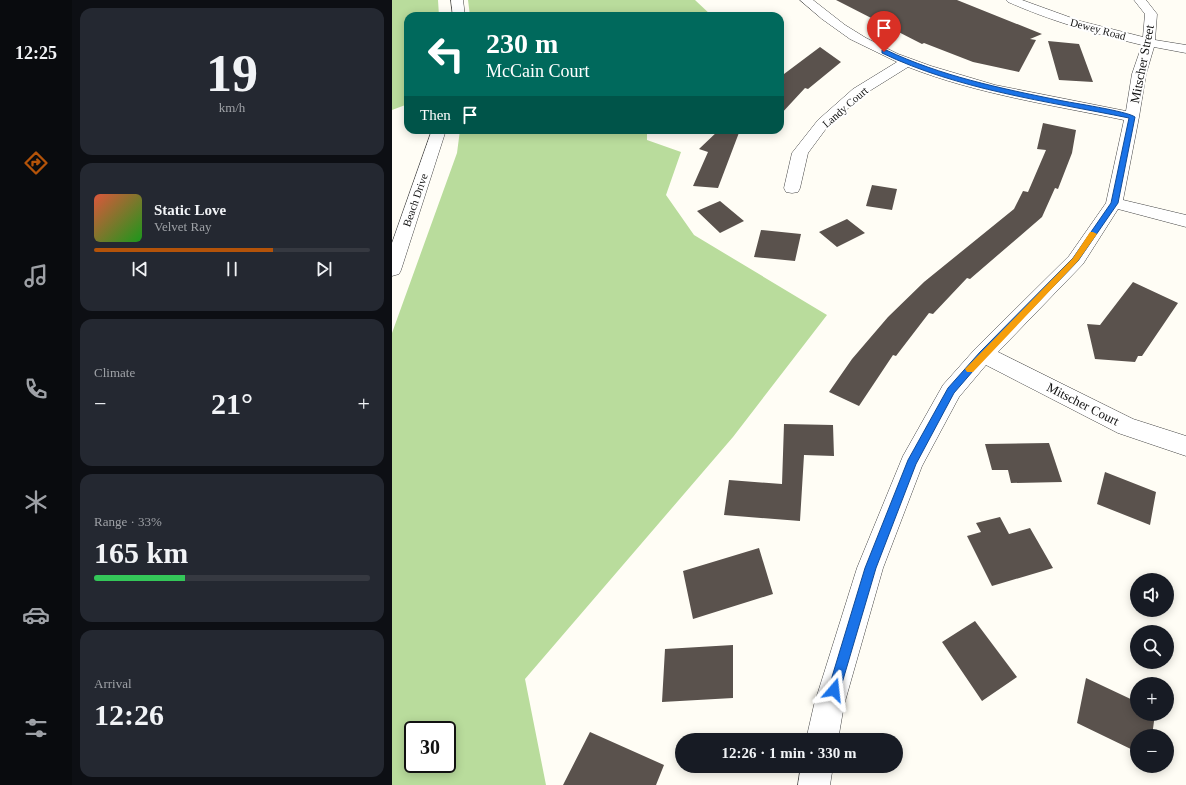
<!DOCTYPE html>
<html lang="en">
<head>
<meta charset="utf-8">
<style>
	body { margin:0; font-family:Georgia,serif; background:#242831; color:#f1f3f6; height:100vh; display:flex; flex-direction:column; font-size:15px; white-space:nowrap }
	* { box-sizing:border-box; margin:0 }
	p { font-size:13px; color:#9ea1a6 }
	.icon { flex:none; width:22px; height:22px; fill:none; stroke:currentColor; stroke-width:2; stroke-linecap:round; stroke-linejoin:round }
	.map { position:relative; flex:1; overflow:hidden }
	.sheet { display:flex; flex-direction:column; gap:8px; padding:8px; background:#0d0f14; width:320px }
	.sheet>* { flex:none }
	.guide { position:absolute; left:12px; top:12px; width:380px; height:122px; border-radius:12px; box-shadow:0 2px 10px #0003; background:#00695c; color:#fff; overflow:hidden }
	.fabs { position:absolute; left:738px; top:573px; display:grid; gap:8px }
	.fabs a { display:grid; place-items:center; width:44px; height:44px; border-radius:50%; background:#171b24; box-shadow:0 2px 10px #0003; font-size:20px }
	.speed { position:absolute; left:12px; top:721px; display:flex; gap:8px; font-size:20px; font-weight:700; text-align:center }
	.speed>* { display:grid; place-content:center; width:52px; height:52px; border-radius:50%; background:#171b24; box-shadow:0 2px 10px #0003; line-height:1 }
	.speed .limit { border:2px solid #111; border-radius:6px; background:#fff; color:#111 }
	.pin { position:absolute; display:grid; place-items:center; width:34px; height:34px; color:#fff; margin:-41px -17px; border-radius:50% 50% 50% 0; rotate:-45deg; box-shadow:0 0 4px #0007 }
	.pin .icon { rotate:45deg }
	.me { position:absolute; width:44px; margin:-22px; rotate:17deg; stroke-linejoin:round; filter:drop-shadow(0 0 3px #0008) }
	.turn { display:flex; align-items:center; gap:14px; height:84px; padding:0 16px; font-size:18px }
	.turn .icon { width:52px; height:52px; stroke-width:2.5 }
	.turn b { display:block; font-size:28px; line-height:34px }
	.then { display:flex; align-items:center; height:38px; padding:0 16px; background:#0003; gap:8px; font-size:15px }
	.big { font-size:30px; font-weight:600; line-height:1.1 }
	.sheet .widget { flex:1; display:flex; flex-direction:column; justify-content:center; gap:6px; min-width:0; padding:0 14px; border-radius:12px; background:#242831 }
	.sheet .dial { align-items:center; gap:0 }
	.dial b { font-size:52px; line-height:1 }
	.song { display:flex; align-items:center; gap:12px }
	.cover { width:48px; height:48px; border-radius:6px; background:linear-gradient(135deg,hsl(10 70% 55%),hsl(120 70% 35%)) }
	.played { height:4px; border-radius:2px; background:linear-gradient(90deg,#b45309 65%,#363941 65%) }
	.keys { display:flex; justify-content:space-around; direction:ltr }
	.heat { display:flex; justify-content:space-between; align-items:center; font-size:22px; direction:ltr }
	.charge { height:6px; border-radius:3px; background:linear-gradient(90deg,#34c759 33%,#363941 0) }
	.trip { position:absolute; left:283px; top:733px; width:228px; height:40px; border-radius:20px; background:#171b24; box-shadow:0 2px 10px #0003; font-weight:600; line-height:40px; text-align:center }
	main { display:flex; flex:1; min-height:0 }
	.tab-bar { display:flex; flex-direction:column; width:72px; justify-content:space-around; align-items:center; background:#090b0e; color:#9ea1a6 }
	.tab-bar .icon { width:28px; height:28px }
	.tab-bar .active { color:#b45309 }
	.tab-bar b { font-size:18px; color:#f1f3f6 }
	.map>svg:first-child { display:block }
</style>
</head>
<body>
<main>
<nav class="tab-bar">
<b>12:25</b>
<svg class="icon active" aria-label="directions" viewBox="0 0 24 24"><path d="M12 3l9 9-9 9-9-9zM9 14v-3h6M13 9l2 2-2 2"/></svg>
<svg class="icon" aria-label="music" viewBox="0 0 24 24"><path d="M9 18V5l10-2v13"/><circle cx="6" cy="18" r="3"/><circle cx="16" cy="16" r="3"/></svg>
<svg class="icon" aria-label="phone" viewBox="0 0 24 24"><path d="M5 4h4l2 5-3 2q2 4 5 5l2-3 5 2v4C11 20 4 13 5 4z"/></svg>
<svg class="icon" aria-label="climate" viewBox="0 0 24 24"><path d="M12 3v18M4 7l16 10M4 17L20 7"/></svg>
<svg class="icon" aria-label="car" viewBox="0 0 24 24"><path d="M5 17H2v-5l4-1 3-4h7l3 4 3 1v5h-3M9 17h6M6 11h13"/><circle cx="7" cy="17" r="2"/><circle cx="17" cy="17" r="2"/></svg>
<svg class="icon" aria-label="filters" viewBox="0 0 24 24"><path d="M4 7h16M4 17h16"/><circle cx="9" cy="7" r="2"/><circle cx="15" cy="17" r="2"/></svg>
</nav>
<section class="sheet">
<div class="widget dial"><b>19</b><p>km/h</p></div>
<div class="widget">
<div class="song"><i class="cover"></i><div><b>Static Love</b><p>Velvet Ray</p></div></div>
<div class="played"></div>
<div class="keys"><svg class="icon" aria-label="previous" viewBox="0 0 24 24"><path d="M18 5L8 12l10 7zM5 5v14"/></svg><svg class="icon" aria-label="pause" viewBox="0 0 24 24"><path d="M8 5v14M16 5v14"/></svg><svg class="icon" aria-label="next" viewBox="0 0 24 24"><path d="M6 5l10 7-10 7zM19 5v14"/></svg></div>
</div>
<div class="widget"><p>Climate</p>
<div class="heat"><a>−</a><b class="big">21°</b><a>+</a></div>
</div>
<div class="widget"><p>Range · 33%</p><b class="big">165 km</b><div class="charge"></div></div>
<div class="widget"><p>Arrival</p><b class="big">12:26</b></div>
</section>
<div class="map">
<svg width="794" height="785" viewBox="0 0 794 785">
	<rect width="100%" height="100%" fill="#fffdf5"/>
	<!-- forest -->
	<path fill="#b9dc9c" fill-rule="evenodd" d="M0,0H46L47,16H16V104L0,110Z
		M76,0H303L320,16H78Z
		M68,130H255V140L289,152L274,195L302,235L435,315L341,437L133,679L154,785H0V333L65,153ZM21,730H55V764H21Z"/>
	<!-- building -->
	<path fill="#5a524d" d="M444,0H565L650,34L638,39L644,40L627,72L581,62L532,43L530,44Z
		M656,41L687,44L701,82L667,80Z
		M428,47L449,62L416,89L413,88L388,115V77Z
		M651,123L684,130L680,153L666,189L663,188L650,217L578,279L575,278L541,314L537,313L504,356L501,355L467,406L437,392L460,359L496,317L532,282L622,209L631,191L636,192L654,150L645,149Z
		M327,130H348L326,188L301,186L316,152L307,149Z
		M480,185L505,189L500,210L474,206Z
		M328,201L352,221L328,233L305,211Z
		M455,219L473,233L445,247L427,232Z
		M369,230L409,234L403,261L362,257Z
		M741,282L786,303L750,356H746L743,362L703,359L695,324L708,325Z
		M392,424L441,425L442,456L412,455L408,521L332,515L337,480L390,484Z
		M657,443L670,482L619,483L616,470H600L593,444Z
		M713,472L764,492L758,525L705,504Z
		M608,517L617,534L638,528L661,568L600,586L575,536L589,532L584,523Z
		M367,548L381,594L301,619L291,571Z
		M583,621L625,677L590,701L550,642Z
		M341,645V698L270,702L273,649Z
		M694,678L745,702V714H763L760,736H745V752L685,723Z
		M198,732L272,765L264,785H171Z"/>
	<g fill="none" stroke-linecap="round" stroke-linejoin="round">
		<!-- minor casing -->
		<g stroke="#444" stroke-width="1">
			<path id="minor" d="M59,0H71L73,16H61Z
				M408,0H421L453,25L474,38L506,54L539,66L603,85L734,111L740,74L750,45C704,34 659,21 616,2L614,0H630L688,21L751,37L753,14L742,0H754L765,14L763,40L794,45V53L762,47L754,74L747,117L731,200L794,215V227L726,209L691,264L606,352L741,419L794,436V456L726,433L594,365L567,397L530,466L491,568L452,705L446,740H414L422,705L465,568L511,456L551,385L584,348L677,256L714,203L732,120C660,105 585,94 516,67L471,95L436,126L416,153L408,188L406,192L400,193L394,192L392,188L400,153L426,120L461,89L505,62L458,39L430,19Z
				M40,130H54L9,270L7,274L0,276V243Z
				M409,766H441L438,785H406Z"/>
		</g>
		<!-- minor -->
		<use href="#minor" fill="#fff" fill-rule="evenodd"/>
	</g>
	<!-- route -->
	<path fill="#1a73e8" stroke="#114b97" d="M490,50H494C549,76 607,88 666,100C680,103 735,111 743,117L726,203L686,261L594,356L562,393L524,464L484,568L448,690L446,694L442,696L437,694L436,690L473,568L516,460L556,388L588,352L681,258L719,203L737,118C654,101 567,90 490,53Z"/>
	<!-- slow -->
	<path fill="#f59e0b" d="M698,232H701L705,234L686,261L581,372H575L573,369L575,367L681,258Z"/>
	<g text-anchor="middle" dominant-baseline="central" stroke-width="4" stroke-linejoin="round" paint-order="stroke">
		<!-- far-street labels -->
		<g font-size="11" fill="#111" stroke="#fff">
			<text transform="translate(706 29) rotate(15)">Dewey Road</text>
			<text transform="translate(453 107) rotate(-41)">Landy Court</text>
			<text transform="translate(23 200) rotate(-71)">Beach Drive</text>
		</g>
		<!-- street labels -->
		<g font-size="13" fill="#111" stroke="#fff">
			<text transform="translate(750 64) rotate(-79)">Mitscher Street</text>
			<text transform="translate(691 404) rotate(27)">Mitscher Court</text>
		</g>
	</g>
</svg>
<div class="fabs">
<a><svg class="icon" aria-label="sound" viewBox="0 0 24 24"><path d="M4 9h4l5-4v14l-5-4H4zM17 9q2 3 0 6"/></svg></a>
<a><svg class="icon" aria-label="search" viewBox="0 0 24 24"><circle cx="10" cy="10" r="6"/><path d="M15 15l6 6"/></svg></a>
<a>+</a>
<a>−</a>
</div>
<div class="speed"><div class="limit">30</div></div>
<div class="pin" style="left:492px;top:52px;background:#d93025"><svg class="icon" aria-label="arrive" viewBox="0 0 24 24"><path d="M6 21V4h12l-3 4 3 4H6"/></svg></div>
<svg class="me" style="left:442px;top:690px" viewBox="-20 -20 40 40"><path d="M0-17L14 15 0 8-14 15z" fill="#1a73e8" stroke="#fff" stroke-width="4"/></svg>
<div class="trip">12:26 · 1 min · 330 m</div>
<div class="guide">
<div class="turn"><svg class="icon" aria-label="left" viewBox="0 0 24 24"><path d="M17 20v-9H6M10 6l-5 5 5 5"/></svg><div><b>230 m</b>McCain Court</div></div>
<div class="then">Then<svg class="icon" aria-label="arrive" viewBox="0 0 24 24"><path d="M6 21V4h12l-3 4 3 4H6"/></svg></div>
</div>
</div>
</main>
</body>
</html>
